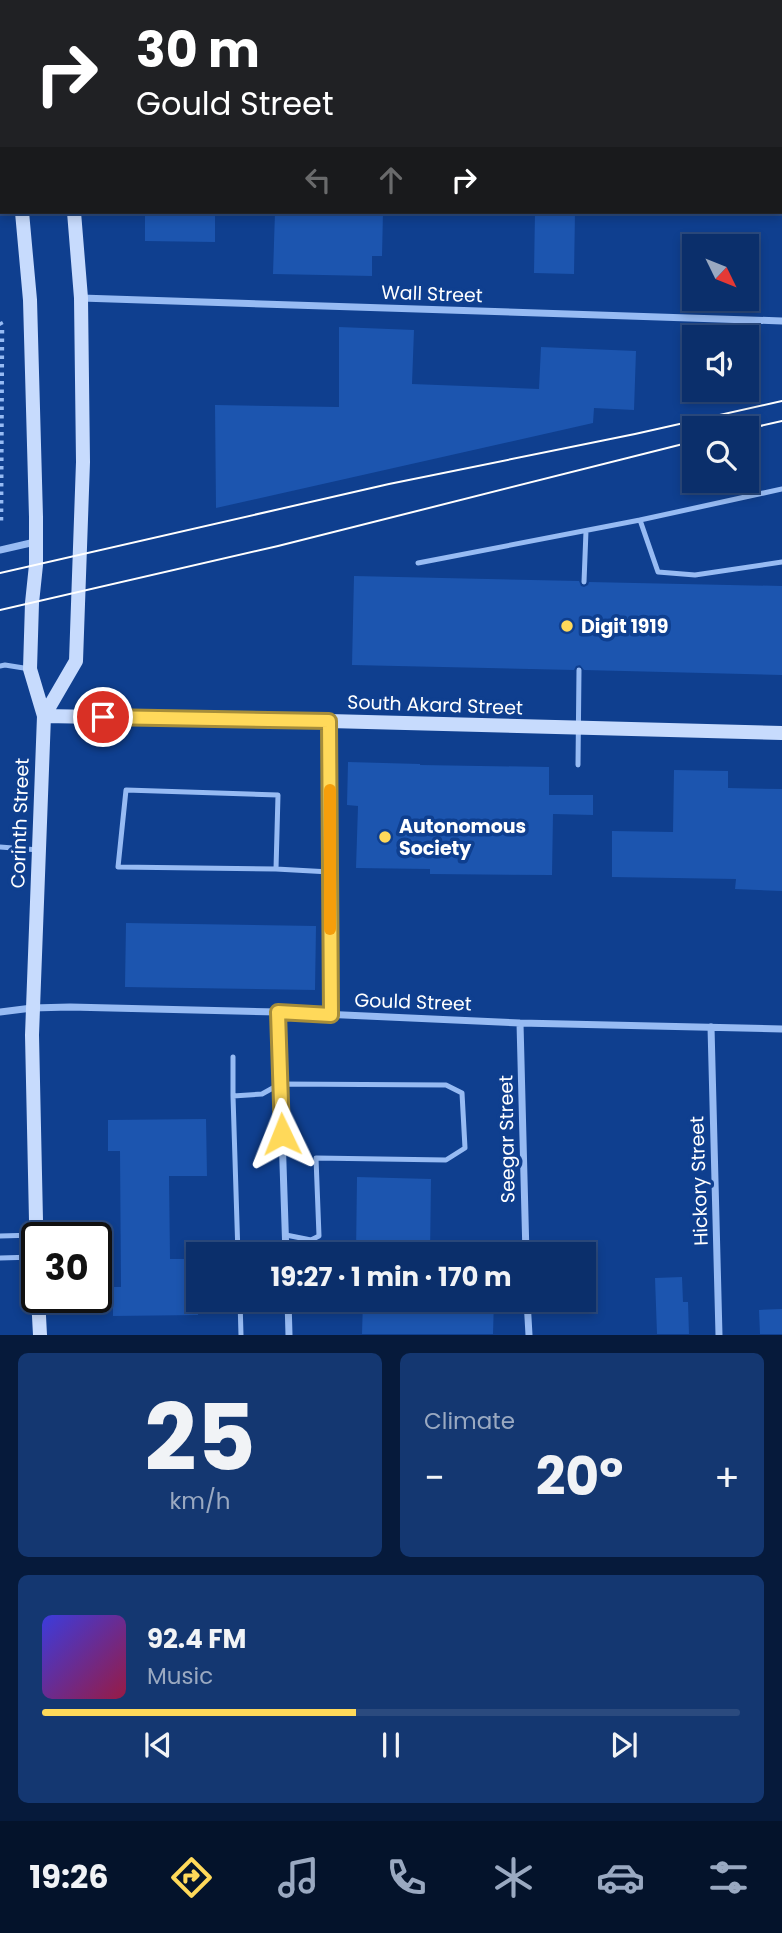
<!DOCTYPE html>
<html lang="en">
<head>
<meta charset="utf-8">
<style>
	body { margin:0; font-family:Poppins,sans-serif; background:#143771; color:#f1f3f6; height:100vh; display:flex; flex-direction:column; font-size:26px; white-space:nowrap }
	* { box-sizing:border-box; margin:0 }
	p { font-size:23px; color:#9aa9c1 }
	.icon { flex:none; width:38px; height:38px; fill:none; stroke:currentColor; stroke-width:2; stroke-linecap:round; stroke-linejoin:round }
	.map { position:relative; height:1335px; overflow:hidden }
	.sheet { display:flex; flex-direction:column; gap:18px; padding:18px; background:#061a3b; flex:1 }
	.sheet>* { flex:none }
	.banner { position:absolute; left:0px; top:0px; width:782px; height:214px; box-shadow:0 4px 10px #0003,0 0 0 2px #2b4a7e; background:#202124; color:#fff; overflow:hidden }
	.needle { width:46px; rotate:133deg }
	.controls { position:absolute; left:682px; top:234px; display:grid; gap:14px }
	.controls a { display:grid; place-items:center; width:77px; height:77px; border-radius:0px; background:#0b2f6b; box-shadow:0 4px 10px #0003,0 0 0 2px #2b4a7e; font-size:35px }
	.speed { position:absolute; left:21px; top:1222px; display:flex; gap:14px; font-size:35px; font-weight:700; text-align:center }
	.speed>* { display:grid; place-content:center; width:91px; height:91px; border-radius:50%; background:#0b2f6b; box-shadow:0 4px 10px #0003,0 0 0 2px #2b4a7e; line-height:1 }
	.speed .limit { border:4px solid #111; border-radius:10px; background:#fff; color:#111 }
	.pin { position:absolute; display:grid; place-items:center; width:60px; height:60px; color:#fff; margin:-30px; border:4px solid #fff; border-radius:50%; box-shadow:0 2px 7px #0007 }
	.me { position:absolute; width:77px; margin:-38px; rotate:358deg; stroke-linejoin:round; filter:drop-shadow(0 0 5px #0008) }
	.turn { display:flex; align-items:center; gap:24px; height:147px; padding:0 21px; font-size:32px }
	.turn .icon { width:91px; height:91px; stroke-width:2.5 }
	.turn b { display:block; font-size:49px; line-height:60px }
	.lanes { display:flex; align-items:center; height:66px; padding:0 21px; background:#0003; justify-content:center; gap:35px; direction:ltr }
	.lanes .off { opacity:.35 }
	.big { font-size:52px; font-weight:700; line-height:1.1 }
	.sheet .card { flex:1; display:flex; flex-direction:column; justify-content:center; gap:10px; min-width:0; padding:0 24px; border-radius:10px; background:#143771 }
	.sheet .dial { align-items:center; gap:0 }
	.dial b { font-size:91px; line-height:1 }
	.song { display:flex; align-items:center; gap:21px }
	.cover { width:84px; height:84px; border-radius:10px; background:linear-gradient(135deg,hsl(240 70% 55%),hsl(340 70% 35%)) }
	.played { height:7px; border-radius:4px; background:linear-gradient(90deg,#ffd95a 45%,#2b4a7e 45%) }
	.keys { display:flex; justify-content:space-around; direction:ltr }
	.heat { display:flex; justify-content:space-between; align-items:center; font-size:38px; direction:ltr }
	.sheet .tiles { flex:1; display:grid; gap:18px; grid-template-columns:1fr 1fr }
	.card:last-child { grid-column:span 2 }
	.trip { position:absolute; left:186px; top:1242px; width:410px; height:70px; border-radius:0px; background:#0b2f6b; box-shadow:0 4px 10px #0003,0 0 0 2px #2b4a7e; font-weight:700; line-height:70px; text-align:center }
	.menu { display:flex; height:112px; justify-content:space-around; align-items:center; background:#04132b; color:#9aa9c1 }
	.menu .icon { width:49px; height:49px }
	.menu .current { color:#ffd95a }
	.menu b { font-size:32px; color:#f1f3f6 }
	.map>svg:first-child { display:block }
</style>
</head>
<body>
<div class="map">
<svg width="782" height="1335" viewBox="0 0 782 1335">
	<rect width="100%" height="100%" fill="#0f3f8f"/>
	<!-- building -->
	<path fill="#1c55af" d="M145,212H215V242L145,241Z
		M275,212H383L382,256H372V276L273,274Z
		M535,212H575L574,274L534,273Z
		M339,327L414,330L412,384L539,389L541,347L636,351L634,410L594,408L593,423L216,508L215,405L339,407Z
		M354,576L579,581L581,586L584,587L588,585L589,582L782,586V675L584,670L580,665L576,666L574,670L352,665Z
		M348,762L420,764V765L549,767V795H593V815L553,814L552,875L430,874V869L356,868L358,806L347,805Z
		M674,770L728,771V788L782,789V891L735,889L736,879L612,877V831L673,832Z
		M126,923L316,926L315,990L125,987Z
		M206,1119L207,1176H169L170,1259H198V1315L113,1316V1287H121L120,1151H108V1120Z
		M357,1177L431,1179L430,1255H356Z
		M682,1277L683,1302H688L689,1334H657L655,1278Z
		M363,1300H494L493,1334H362Z
		M782,1309V1334H760L759,1310Z"/>
	<g fill="none" stroke-linecap="round" stroke-linejoin="round">
		<!-- path -->
		<path stroke="#97bbf3" stroke-width="4.5" stroke-dasharray="3.5 5" stroke-linecap="butt" d="M0,322L2,326L1,523"/>
		<!-- lane -->
		<path stroke="#97bbf3" stroke-width="5" d="M717,0V2
			M551,2V0
			M780,6H782
			M782,489L640,520L658,572L695,575L782,562
			M418,563L640,520
			M584,582L586,531
			M0,666L5,665L30,669
			M578,765L579,670
			M0,847L39,850
			M276,869L278,795L126,790L118,867L276,869L330,872
			M233,1057V1096
			M0,1236L36,1235
			M238,1255L233,1096L262,1094L280,1084L446,1085L462,1093L465,1148L446,1160L316,1158L319,1236L311,1240L286,1235
			M0,1258L35,1257
			M240,1300L241,1335"/>
		<!-- street -->
		<path stroke="#97bbf3" stroke-width="7" d="M81,298L782,321
			M0,550L35,542
			M329,721L331,1015
			M0,1012L32,1008L70,1007L278,1012L520,1023L782,1029
			M278,1012L286,1255
			M520,1023L526,1255
			M711,1027L719,1335
			M288,1300L289,1335
			M527,1300L529,1335"/>
		<!-- secondary -->
		<path stroke="#c7dbfd" stroke-width="14" d="M43,0V2
			M245,2L249,0
			M340,2L343,0
			M0,43L2,52
			M0,116H2
			M0,175L2,174
			M22,212L30,300L36,517V565L32,603L30,669L44,716L32,1035L37,1267
			M44,716L329,721L782,733
			M44,716L76,661L83,462L81,298L74,212
			M38,1297L40,1335"/>
		<!-- tram -->
		<path stroke="#fff" stroke-width="2" d="M747,429L782,421
			M0,573L389,484L635,434L782,401
			M0,610L278,546L695,441"/>
	</g>
	<g fill="none" stroke-linecap="round" stroke-linejoin="round">
		<!-- route casing -->
		<g stroke="#a68d3a" stroke-width="18">
			<path id="route" d="M103,717L329,721L331,1015L278,1012L282,1134"/>
		</g>
		<!-- route -->
		<use href="#route" stroke="#ffd95a" stroke-width="12"/>
		<!-- slow -->
		<path stroke="#f59e0b" stroke-width="12" d="M330,790V929"/>
	</g>
	<!-- markers -->
	<g fill="#ffd95a" stroke="#0f3f8f" stroke-width="2.5">
		<circle cx="567" cy="626" r="7"/>
		<circle cx="385" cy="837" r="7"/>
	</g>
	<g text-anchor="middle" dominant-baseline="central" stroke-width="7" stroke-linejoin="round" paint-order="stroke">
		<!-- street labels -->
		<g font-size="19" fill="#fff" stroke="#0f3f8f">
			<text transform="translate(432 294) rotate(2)">Wall Street</text>
			<text transform="translate(435 705) rotate(2)">South Akard Street</text>
			<text transform="translate(20 823) rotate(-88)">Corinth Street</text>
			<text transform="translate(413 1002) rotate(2)">Gould Street</text>
			<text transform="translate(507 1139) rotate(-91)">Seegar Street</text>
			<text transform="translate(699 1181) rotate(-92)">Hickory Street</text>
		</g>
		<!-- poi labels -->
		<g font-size="19" font-weight="bold" fill="#fff" stroke="#0f3f8f" text-anchor="start">
			<text x="581" y="626">Digit 1919</text>
			<text x="399" y="826">Autonomous<tspan x="399" dy="22">Society</tspan></text>
		</g>
	</g>
</svg>
<div class="controls">
<a><svg class="needle" viewBox="-14 -14 28 28"><path d="M0-13l5 13h-10z" fill="#e53935"/><path d="M0 13l5-13h-10z" fill="#9aa9c1"/></svg></a>
<a><svg class="icon" aria-label="sound" viewBox="0 0 24 24"><path d="M4 9h4l5-4v14l-5-4H4zM17 9q2 3 0 6"/></svg></a>
<a><svg class="icon" aria-label="search" viewBox="0 0 24 24"><circle cx="10" cy="10" r="6"/><path d="M15 15l6 6"/></svg></a>
</div>
<div class="speed"><div class="limit">30</div></div>
<div class="pin" style="left:103px;top:717px;background:#d93025"><svg class="icon" aria-label="arrive" viewBox="0 0 24 24"><path d="M6 21V4h12l-3 4 3 4H6"/></svg></div>
<svg class="me" style="left:282px;top:1134px" viewBox="-20 -20 40 40"><path d="M0-17L14 15 0 8-14 15z" fill="#ffd95a" stroke="#fff" stroke-width="4"/></svg>
<div class="trip">19:27 · 1 min · 170 m</div>
<div class="banner">
<div class="turn"><svg class="icon" aria-label="right" viewBox="0 0 24 24"><path d="M7 20v-9h11M14 6l5 5-5 5"/></svg><div><b>30 m</b>Gould Street</div></div>
<div class="lanes"><svg class="icon off" aria-label="left" viewBox="0 0 24 24"><path d="M17 20v-9H6M10 6l-5 5 5 5"/></svg><svg class="icon off" aria-label="ahead" viewBox="0 0 24 24"><path d="M12 20V5M6 11l6-6 6 6"/></svg><svg class="icon" aria-label="right" viewBox="0 0 24 24"><path d="M7 20v-9h11M14 6l5 5-5 5"/></svg></div>
</div>
</div>
<section class="sheet">
<div class="tiles">
<div class="card dial"><b>25</b><p>km/h</p></div>
<div class="card"><p>Climate</p>
<div class="heat"><a>−</a><b class="big">20°</b><a>+</a></div>
</div>
<div class="card">
<div class="song"><i class="cover"></i><div><b>92.4 FM</b><p>Music</p></div></div>
<div class="played"></div>
<div class="keys"><svg class="icon" aria-label="previous" viewBox="0 0 24 24"><path d="M18 5L8 12l10 7zM5 5v14"/></svg><svg class="icon" aria-label="pause" viewBox="0 0 24 24"><path d="M8 5v14M16 5v14"/></svg><svg class="icon" aria-label="next" viewBox="0 0 24 24"><path d="M6 5l10 7-10 7zM19 5v14"/></svg></div>
</div>
</div>
</section>
<nav class="menu">
<b>19:26</b>
<svg class="icon current" aria-label="directions" viewBox="0 0 24 24"><path d="M12 3l9 9-9 9-9-9zM9 14v-3h6M13 9l2 2-2 2"/></svg>
<svg class="icon" aria-label="music" viewBox="0 0 24 24"><path d="M9 18V5l10-2v13"/><circle cx="6" cy="18" r="3"/><circle cx="16" cy="16" r="3"/></svg>
<svg class="icon" aria-label="phone" viewBox="0 0 24 24"><path d="M5 4h4l2 5-3 2q2 4 5 5l2-3 5 2v4C11 20 4 13 5 4z"/></svg>
<svg class="icon" aria-label="climate" viewBox="0 0 24 24"><path d="M12 3v18M4 7l16 10M4 17L20 7"/></svg>
<svg class="icon" aria-label="car" viewBox="0 0 24 24"><path d="M5 17H2v-5l4-1 3-4h7l3 4 3 1v5h-3M9 17h6M6 11h13"/><circle cx="7" cy="17" r="2"/><circle cx="17" cy="17" r="2"/></svg>
<svg class="icon" aria-label="filters" viewBox="0 0 24 24"><path d="M4 7h16M4 17h16"/><circle cx="9" cy="7" r="2"/><circle cx="15" cy="17" r="2"/></svg>
</nav>
</body>
</html>
